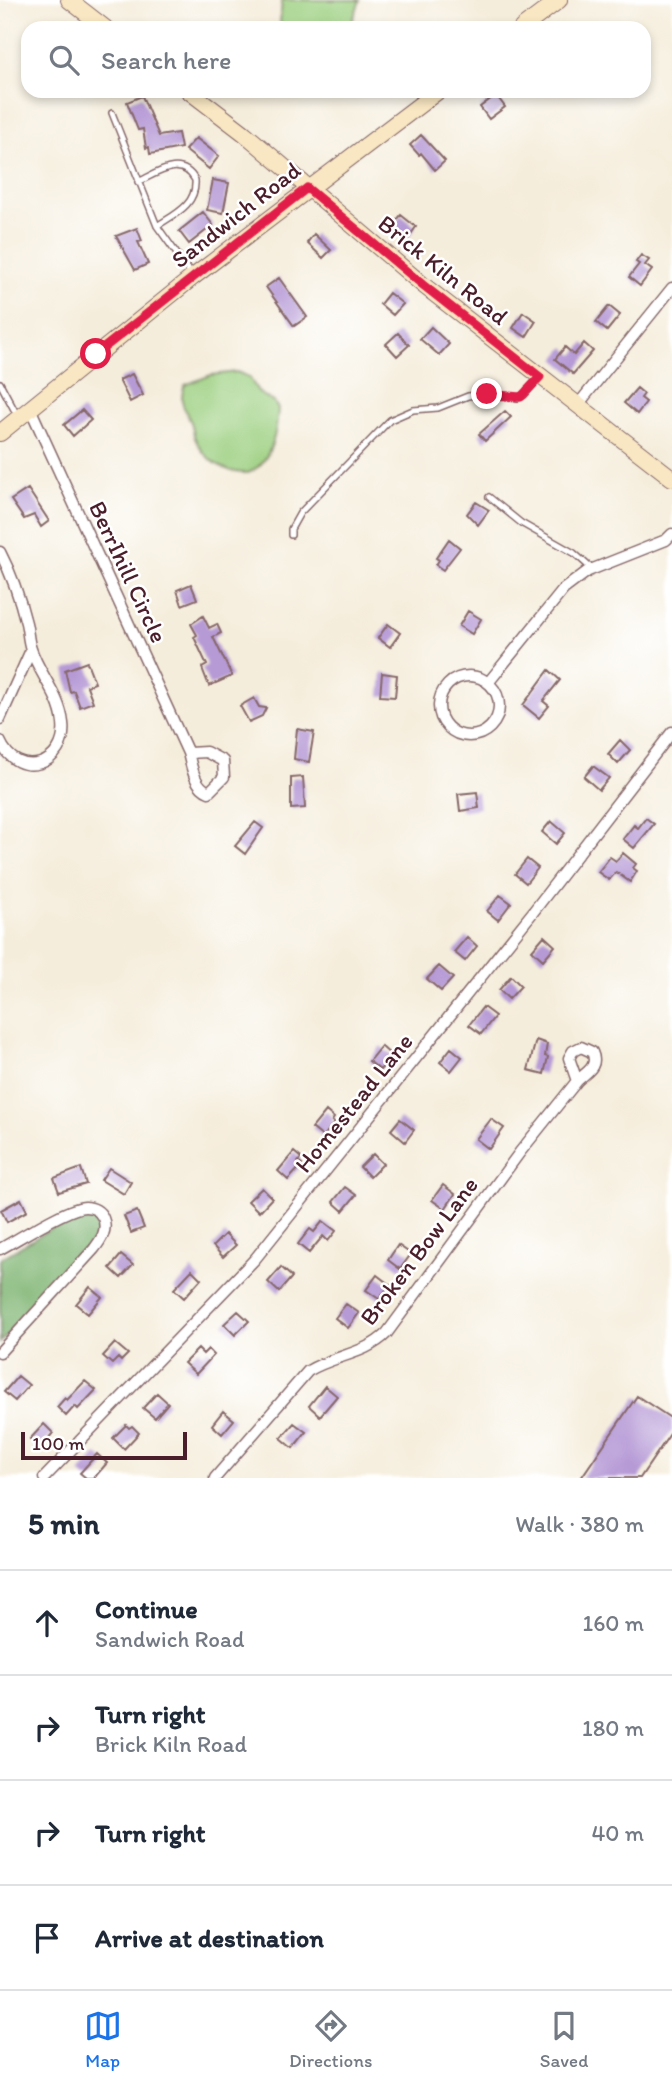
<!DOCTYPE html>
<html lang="en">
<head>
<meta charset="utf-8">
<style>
  :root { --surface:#fff; --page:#f2f2f3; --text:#1f2937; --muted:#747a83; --line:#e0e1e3; --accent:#1a73e8 }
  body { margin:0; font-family:Itim,sans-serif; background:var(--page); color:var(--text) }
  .scale { position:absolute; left:21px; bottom:18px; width:166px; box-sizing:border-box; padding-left:7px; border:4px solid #4a1f2b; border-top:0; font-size:19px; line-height:24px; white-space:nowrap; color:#4a1f2b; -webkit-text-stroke:5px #fff; paint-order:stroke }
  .stop { position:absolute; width:21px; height:21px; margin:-16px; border:5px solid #e11d48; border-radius:50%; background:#fff }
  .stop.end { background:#e11d48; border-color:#fff; box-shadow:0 2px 7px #0008 }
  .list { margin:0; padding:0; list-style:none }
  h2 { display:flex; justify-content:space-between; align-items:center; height:91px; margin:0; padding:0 28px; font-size:30px }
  h2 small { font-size:23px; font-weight:400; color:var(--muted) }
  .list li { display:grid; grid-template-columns:46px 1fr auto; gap:21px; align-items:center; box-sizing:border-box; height:105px; padding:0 28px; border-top:2px solid var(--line) }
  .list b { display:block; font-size:26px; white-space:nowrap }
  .list p { margin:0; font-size:23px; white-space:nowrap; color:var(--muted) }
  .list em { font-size:23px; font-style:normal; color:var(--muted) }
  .icon { flex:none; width:38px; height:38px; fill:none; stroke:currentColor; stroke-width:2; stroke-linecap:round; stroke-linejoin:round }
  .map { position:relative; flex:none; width:672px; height:1478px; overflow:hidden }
  .search { position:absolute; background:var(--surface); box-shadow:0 4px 10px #0003; left:21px; right:21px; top:21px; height:77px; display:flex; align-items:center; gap:18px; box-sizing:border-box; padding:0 24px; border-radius:21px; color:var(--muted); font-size:26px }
  .sheet { height:511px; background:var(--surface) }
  nav { display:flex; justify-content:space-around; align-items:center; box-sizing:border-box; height:98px; border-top:2px solid var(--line); background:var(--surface); font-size:19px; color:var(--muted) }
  nav a { display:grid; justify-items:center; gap:4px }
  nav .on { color:var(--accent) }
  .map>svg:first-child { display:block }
</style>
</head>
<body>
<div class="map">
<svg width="672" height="1478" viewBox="0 0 672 1478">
  <rect width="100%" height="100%" fill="#fff"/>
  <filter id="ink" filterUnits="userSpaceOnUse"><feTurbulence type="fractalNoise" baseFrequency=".0143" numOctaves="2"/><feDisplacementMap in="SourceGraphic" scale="14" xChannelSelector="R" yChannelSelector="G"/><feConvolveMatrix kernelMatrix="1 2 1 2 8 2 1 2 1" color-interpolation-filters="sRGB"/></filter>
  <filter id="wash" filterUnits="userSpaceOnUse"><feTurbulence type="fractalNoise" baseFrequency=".00686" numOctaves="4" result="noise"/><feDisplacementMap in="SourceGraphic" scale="28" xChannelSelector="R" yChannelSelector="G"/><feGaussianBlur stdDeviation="1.57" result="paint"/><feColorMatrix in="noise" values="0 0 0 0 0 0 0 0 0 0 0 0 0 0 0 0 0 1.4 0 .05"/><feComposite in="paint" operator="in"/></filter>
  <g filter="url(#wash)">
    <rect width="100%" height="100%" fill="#f5eddb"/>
    <!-- green -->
    <path fill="#9bcf7f" stroke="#727755" stroke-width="2" d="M282,0H360L350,28H284L280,23Z
      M237,372L249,377L259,393L274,402L278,409C277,431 271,464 248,473C226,474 203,459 195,438C193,433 193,427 191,422C184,409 178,400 185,385L211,375Z"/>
    <!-- forest -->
    <path fill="#7cb26e" stroke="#63684c" stroke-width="2" d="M87,1211C100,1218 100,1228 94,1240L0,1343V1259L67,1219Z"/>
    <g id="blocks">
      <!-- building -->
      <path fill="#b69ad6" d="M496,95L505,107L489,119L480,107Z
        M142,96L159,136L178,133L181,148L150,154L149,147L146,148L143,129L138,130L127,102Z
        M421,135L445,161L435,170L421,153L419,155L410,145Z
        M196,138L219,156L209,169L185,150Z
        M213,180L229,183L223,213L207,210Z
        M203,212L213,225L189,244L179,231Z
        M401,215L416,227L408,238L392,226Z
        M137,228L142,241L138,242L148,264L135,270L116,236Z
        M314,234L331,250L323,258L307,243Z
        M641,255L649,260L645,265L652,270L640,286L629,277L639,264L636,262Z
        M279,278L307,317L294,326L266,287Z
        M389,293L403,304L393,315L380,304Z
        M609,306L620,315L607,331L596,322Z
        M523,312L536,321L526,337L513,328Z
        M431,327L449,344L439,355L420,339Z
        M398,333L409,345L397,356L386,344Z
        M584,343L593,351L573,374L555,359L565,347L574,355Z
        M132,374L143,395L130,402L119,380Z
        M637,388L644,394L641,398L646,402L637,414L624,403Z
        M82,410L91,420L73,436L64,425Z
        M505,411L511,417L485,441L479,434Z
        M28,489L49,521L41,527L34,515L24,519L11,500Z
        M476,502L489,510L478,525L467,514Z
        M449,539L460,548L443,570L436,565L439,560L436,558Z
        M191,584L197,599L182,605L177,590Z
        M468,611L481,619L472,634L459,626Z
        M203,616L209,628L217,624L221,633L213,637L232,676L209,686L202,668L207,665L194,637L197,635L191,624Z
        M388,624L400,633L390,647L378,638Z
        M87,662L95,683L87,686L93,702L80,707L74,691L70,692L65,670Z
        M549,670L560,680L543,701L549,706L539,718L523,705Z
        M382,673L397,675L395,697L380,696Z
        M254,698L259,707L266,708L262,716L249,722L240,706Z
        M297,729L314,732L309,762L294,759Z
        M620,740L630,750L618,764L608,754Z
        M593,766L609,778L599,790L584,777Z
        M303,777L305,808L291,809V778Z
        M477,792L479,808L460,811L458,794Z
        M646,818L654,824L634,848L623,839L634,825L638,828Z
        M551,821L565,833L556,844L542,832Z
        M255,822L263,828L245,854L235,846Z
        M623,853L636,864L633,868L637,871L630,882L616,872L609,880L598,872L610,857L616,861Z
        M527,859L538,868L526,883L515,874Z
        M500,895L511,903L498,920L487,911Z
        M544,936L555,946L543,960L532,950Z
        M467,937L477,946L465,961L454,952Z
        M439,966L453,978L441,991L427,979Z
        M511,976L521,986L509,999L499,990Z
        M483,1007L495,1016L481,1034L469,1025Z
        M536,1040L547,1044L545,1056L548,1057L544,1074L528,1070Z
        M381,1046L392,1056L380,1070L369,1061Z
        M451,1048L462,1057L451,1071L440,1062Z
        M326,1111L334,1118L332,1121L334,1123L323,1137L312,1128Z
        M400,1119L414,1130L405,1142L391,1130Z
        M491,1119L504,1128L489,1149L476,1139Z
        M294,1152L301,1158L298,1162L302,1165L288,1180L278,1171Z
        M373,1154L383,1164L370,1177L360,1167Z
        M81,1168L86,1184L59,1192L54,1178Z
        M109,1168L131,1182L124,1194L101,1180Z
        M443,1185L455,1194L445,1209L432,1200Z
        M345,1187L356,1195L343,1211L333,1202Z
        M262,1188L272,1198L259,1212L248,1201Z
        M21,1199L27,1211L7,1222L1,1210Z
        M137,1211L144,1228L131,1233L124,1216Z
        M323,1221L336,1231L328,1241L323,1236L309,1253L298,1244L310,1229L314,1232Z
        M225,1234L236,1245L223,1257L213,1246Z
        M398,1245L411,1254L400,1269L388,1260Z
        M121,1255L133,1265L121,1278L110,1268Z
        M281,1267L292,1277L279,1292L268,1282Z
        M192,1270L201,1279L184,1298L174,1289Z
        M377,1275L390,1285L379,1299L366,1290Z
        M90,1287L102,1297L88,1314L76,1304Z
        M346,1304L359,1313L348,1328L335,1318Z
        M238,1311L249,1321L235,1335L224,1324Z
        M115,1343L128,1354L121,1361L118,1358L112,1364L103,1356Z
        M198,1349L203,1354L208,1349L214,1355L196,1374L184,1363Z
        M18,1376L29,1385L15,1401L4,1392Z
        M85,1381L96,1390L78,1409L75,1406L66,1416L57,1407L65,1398L67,1400Z
        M325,1386L337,1396L320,1416L309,1406Z
        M157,1393L168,1403L155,1418L143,1408Z
        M637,1396L672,1419V1431L640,1478H581Z
        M223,1411L234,1420L222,1434L212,1425Z
        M294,1423L306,1432L293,1448L281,1438Z
        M44,1424L53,1433L40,1448L30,1439Z
        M126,1425L129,1428L132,1426L139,1433L124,1449L113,1438Z
        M97,1454L107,1463L94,1478H86L80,1473Z"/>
    </g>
  </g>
  <g filter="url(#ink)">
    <use href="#blocks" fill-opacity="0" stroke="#866769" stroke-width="2"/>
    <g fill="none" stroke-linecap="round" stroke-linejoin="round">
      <defs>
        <path id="lane" d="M112,113L157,226L192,275
          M138,182C157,173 181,155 195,180C197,205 175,214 157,226
          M0,383L17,415
          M489,497L521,523L574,553L592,569
          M291,535V529L300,513L390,420L413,410L438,408L468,396L487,394L518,398L524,395L540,377"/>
        <path id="street" d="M577,406L672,288
          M30,408L188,753C192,767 194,786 209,792L224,777L223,761L206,752L188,753
          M0,552C11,573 20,599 26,623C28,631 28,641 31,649C39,674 60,695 63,723C68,765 18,782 0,741
          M439 706a30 30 0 1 1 60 0a30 30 0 1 1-60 0Z
          M488,683L564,589L588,571L666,540L672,534
          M0,719L31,650
          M581,1047L592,1052C599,1067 586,1072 577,1081L569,1058L573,1051Z
          M0,1249C17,1240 68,1207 85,1207C93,1207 100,1211 103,1218C108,1230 101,1240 94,1249L0,1352
          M44,1478L255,1259L533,912L672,732
          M215,1478L308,1371C334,1355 365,1355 387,1333L520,1152L577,1081"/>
        <path id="secondary" d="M69,0L105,28
          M522,28L559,0
          M189,91L244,133L423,285L672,478
          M0,433L193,277L438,91"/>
      </defs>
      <!-- lane casing -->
      <use href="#lane" stroke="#866769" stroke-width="8"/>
      <!-- street casing -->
      <use href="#street" stroke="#866769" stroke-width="13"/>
      <!-- secondary casing -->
      <use href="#secondary" stroke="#866769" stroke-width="18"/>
      <!-- lane -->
      <use href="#lane" stroke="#fff" stroke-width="5"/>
      <!-- street -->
      <use href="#street" stroke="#fff" stroke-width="10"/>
      <!-- secondary -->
      <use href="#secondary" stroke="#f9e7c3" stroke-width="16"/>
    </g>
  </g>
  <g fill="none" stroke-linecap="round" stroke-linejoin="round" filter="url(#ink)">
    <!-- route -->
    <path stroke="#e11d48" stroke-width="9" d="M96,354L307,188L423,285L540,377L521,397L487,394"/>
  </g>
  <g text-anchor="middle" stroke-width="5" stroke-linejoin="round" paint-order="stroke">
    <!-- street labels -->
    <g font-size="24" fill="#4a1f2b" stroke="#fff">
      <text transform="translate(236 215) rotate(-38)" y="8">Sandwich Road</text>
      <text transform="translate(443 270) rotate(39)" y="8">Brick Kiln Road</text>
      <text transform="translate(128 572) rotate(65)" y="8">BerrIhill Circle</text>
      <text transform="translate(354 1103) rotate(-51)" y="8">Homestead Lane</text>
      <text transform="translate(419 1251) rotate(-53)" y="8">Broken Bow Lane</text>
    </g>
  </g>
</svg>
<div class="scale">100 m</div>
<div class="stop" style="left:96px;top:354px"></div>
<div class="stop end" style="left:487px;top:394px"></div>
<div class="search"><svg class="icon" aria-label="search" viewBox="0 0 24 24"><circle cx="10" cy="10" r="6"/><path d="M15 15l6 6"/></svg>Search here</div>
</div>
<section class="sheet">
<h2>5 min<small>Walk · 380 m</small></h2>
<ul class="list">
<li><svg class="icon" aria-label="ahead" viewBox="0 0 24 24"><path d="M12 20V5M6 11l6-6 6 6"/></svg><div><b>Continue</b><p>Sandwich Road</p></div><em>160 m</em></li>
<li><svg class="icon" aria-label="right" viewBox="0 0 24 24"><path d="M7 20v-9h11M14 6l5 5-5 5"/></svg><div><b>Turn right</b><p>Brick Kiln Road</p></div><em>180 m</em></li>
<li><svg class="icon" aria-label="right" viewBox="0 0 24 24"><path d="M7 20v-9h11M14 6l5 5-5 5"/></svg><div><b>Turn right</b></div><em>40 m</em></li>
<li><svg class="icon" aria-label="arrive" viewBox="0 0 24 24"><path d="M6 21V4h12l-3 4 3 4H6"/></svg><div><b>Arrive at destination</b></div></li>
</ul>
</section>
<nav>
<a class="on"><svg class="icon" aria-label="map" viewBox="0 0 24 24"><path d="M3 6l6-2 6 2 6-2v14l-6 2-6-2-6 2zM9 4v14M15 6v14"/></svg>Map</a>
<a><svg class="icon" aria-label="directions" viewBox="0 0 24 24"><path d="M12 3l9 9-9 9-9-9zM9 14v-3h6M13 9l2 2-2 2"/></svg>Directions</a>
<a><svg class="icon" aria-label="saved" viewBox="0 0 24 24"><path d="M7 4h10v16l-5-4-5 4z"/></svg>Saved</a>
</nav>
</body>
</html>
